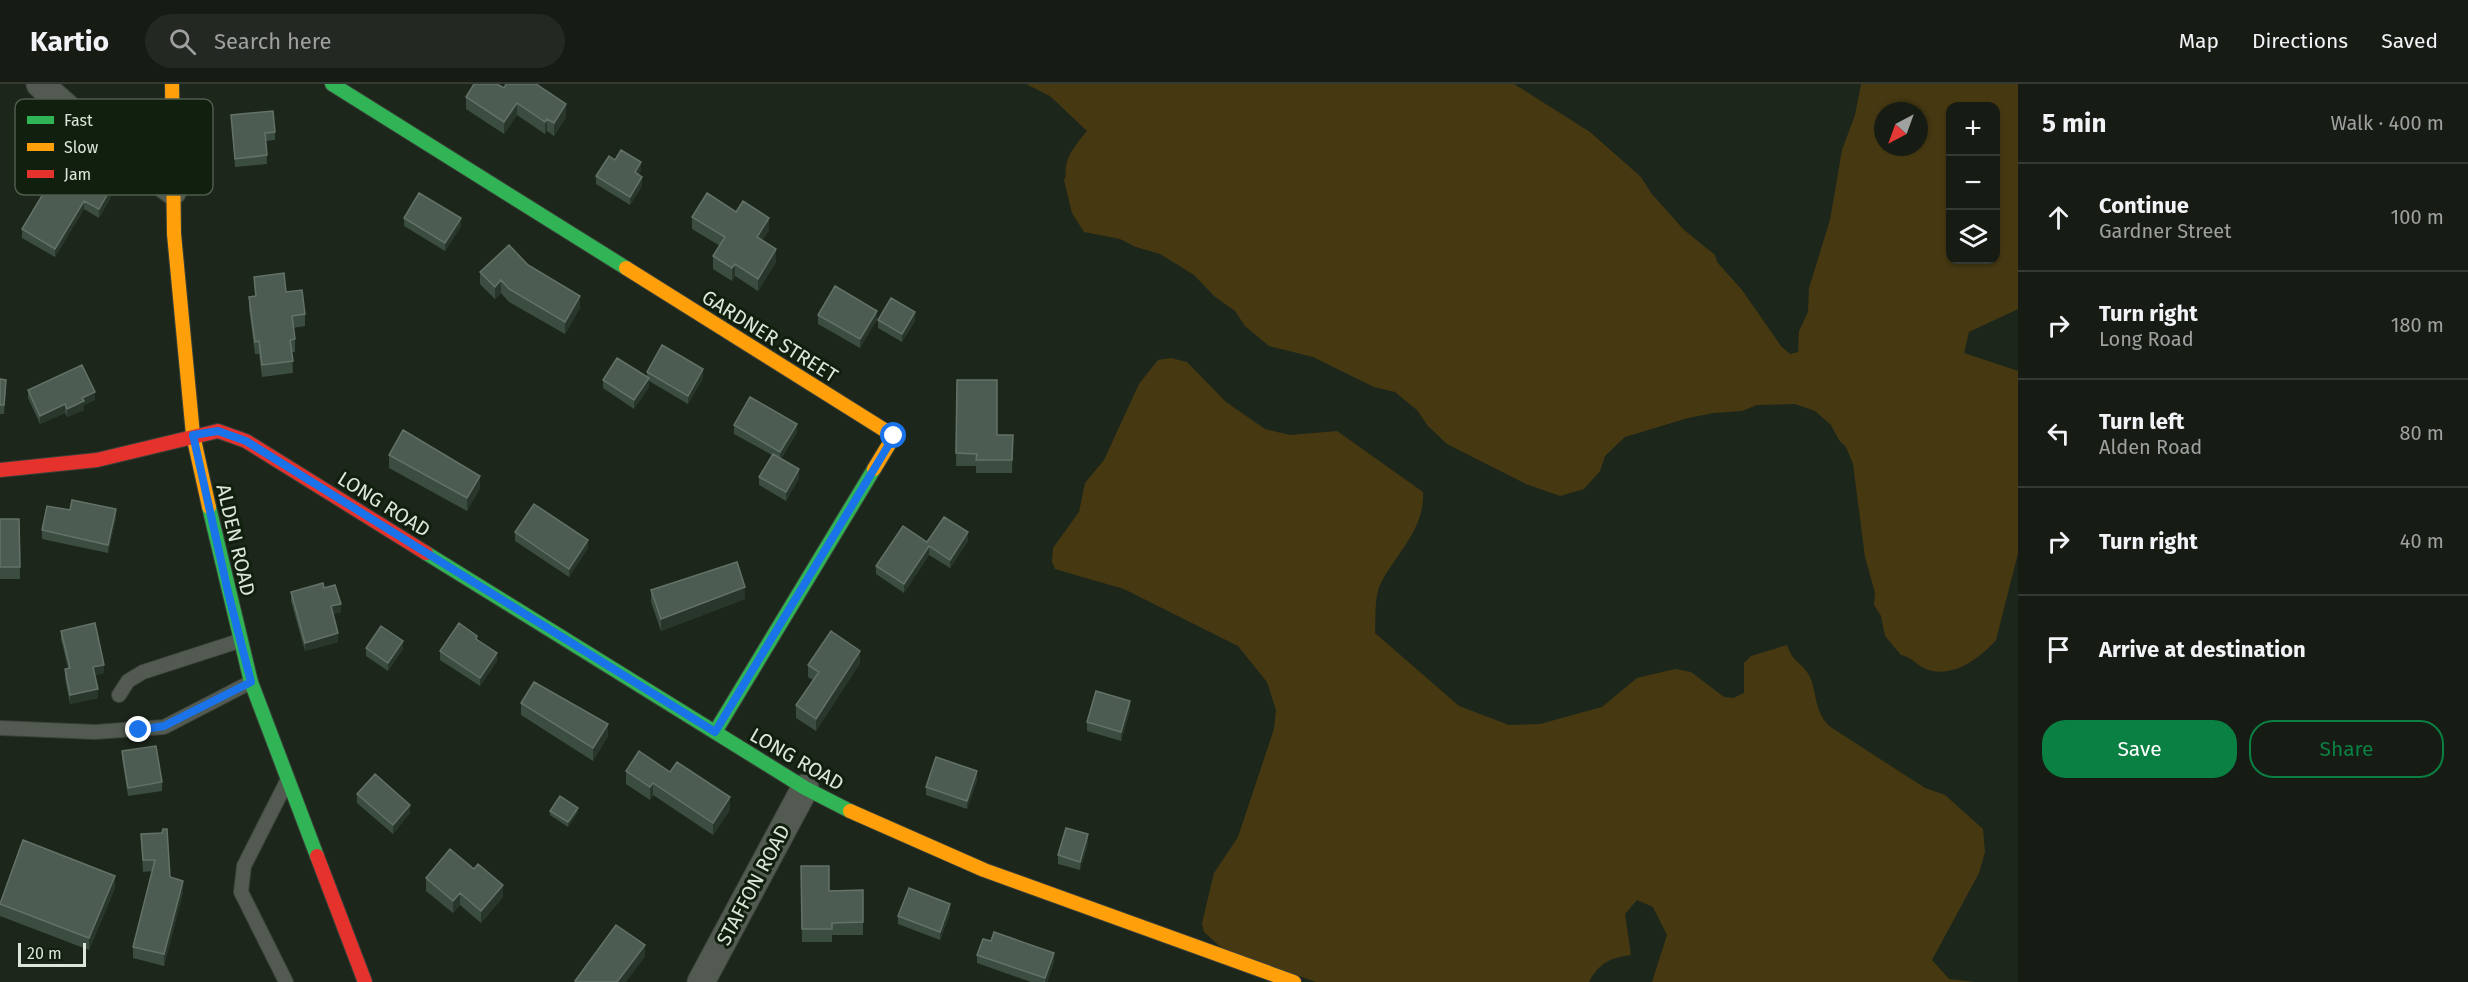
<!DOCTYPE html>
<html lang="en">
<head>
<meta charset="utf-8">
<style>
  :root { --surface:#161c14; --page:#232922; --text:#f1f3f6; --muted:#9ea1a0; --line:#353a34; --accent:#0b8043 }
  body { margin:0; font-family:"Fira Sans",sans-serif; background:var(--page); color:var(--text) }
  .controls { position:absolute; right:18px; top:18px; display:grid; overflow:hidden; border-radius:12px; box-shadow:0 2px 4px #0004 }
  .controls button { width:54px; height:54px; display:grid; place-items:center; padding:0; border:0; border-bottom:2px solid var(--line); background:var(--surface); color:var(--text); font:30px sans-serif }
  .compass { position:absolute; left:1874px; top:18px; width:54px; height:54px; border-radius:50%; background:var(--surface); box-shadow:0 2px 4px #0004; rotate:221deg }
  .scale { position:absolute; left:18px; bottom:15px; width:68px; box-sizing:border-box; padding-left:6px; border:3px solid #dce6da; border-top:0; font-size:16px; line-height:21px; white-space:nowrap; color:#dce6da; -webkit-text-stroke:4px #11200e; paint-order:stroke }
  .stop { position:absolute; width:18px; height:18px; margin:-14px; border:4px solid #1a73e8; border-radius:50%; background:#fff }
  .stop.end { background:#1a73e8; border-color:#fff; box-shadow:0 2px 6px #0008 }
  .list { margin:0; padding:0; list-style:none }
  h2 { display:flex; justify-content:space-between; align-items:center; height:78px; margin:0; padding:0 24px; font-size:26px }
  h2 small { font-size:20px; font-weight:400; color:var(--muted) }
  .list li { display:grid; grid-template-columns:39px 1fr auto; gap:18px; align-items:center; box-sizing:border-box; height:108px; padding:0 24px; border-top:2px solid var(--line) }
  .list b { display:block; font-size:22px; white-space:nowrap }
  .list p { margin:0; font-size:20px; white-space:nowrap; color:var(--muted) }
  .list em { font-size:20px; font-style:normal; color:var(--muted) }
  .actions { display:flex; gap:12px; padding:18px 24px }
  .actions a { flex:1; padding:14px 0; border:2px solid var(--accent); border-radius:24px; text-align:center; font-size:21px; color:var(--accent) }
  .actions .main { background:var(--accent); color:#fff }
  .icon { flex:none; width:33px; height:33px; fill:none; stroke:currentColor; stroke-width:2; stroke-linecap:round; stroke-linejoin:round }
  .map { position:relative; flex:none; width:2018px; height:898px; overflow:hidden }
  header { display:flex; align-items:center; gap:36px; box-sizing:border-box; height:84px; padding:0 30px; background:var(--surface); border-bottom:2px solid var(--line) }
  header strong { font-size:28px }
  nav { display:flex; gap:33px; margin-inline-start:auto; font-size:21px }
  .search { width:420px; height:54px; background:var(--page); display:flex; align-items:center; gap:15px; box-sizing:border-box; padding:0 21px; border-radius:33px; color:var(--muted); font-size:22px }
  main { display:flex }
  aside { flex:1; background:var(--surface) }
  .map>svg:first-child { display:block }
</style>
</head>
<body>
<header>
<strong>Kartio</strong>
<div class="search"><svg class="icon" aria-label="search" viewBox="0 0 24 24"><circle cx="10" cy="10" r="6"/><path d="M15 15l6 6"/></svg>Search here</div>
<nav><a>Map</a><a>Directions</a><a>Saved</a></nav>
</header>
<main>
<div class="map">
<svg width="2018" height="898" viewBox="0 0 2018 898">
  <rect width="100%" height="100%" fill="#1d261b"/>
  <!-- green -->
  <path fill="#463912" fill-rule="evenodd" d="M1026,0H1514L1590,48L1641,93L1651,109L1684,146L1715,171L1717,178L1742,206L1781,262L1790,270L1798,268L1799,247L1808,228L1809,204L1830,136L1842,66L1855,31L1861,0H2018V225L1969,248L1964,269L2018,287V469L1996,556C1979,575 1952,595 1926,585C1916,581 1912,573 1901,571L1885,552L1881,532L1874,521L1875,509L1865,473L1853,380L1846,363L1839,356L1831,341L1815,327L1795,320L1757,321L1742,327L1714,329L1688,334L1625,353L1605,372L1600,387L1584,405L1560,412L1526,400L1447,360L1428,342L1417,326L1395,308L1374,303L1313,273L1269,262L1245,242L1235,227L1214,212L1194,191L1160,170L1136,163L1120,155L1084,148L1072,129L1064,96C1067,90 1065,88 1066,82C1068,69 1079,57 1087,47L1050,12ZM1996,22V176H1950V22ZM1883,27H1919V63H1883Z
    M1171,274L1187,278L1226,318L1265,345L1290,351L1337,347L1423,408C1425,446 1395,470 1380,501C1374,514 1376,535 1375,549L1459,622L1509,641L1540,640L1602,623L1637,594L1675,585L1691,588L1724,613L1733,614L1744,609V579L1751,572L1787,561C1793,578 1798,576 1807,588C1818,604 1812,624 1829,642L1925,704L1945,711L1983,745L1985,768L1979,789L1932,876L1949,895L1975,898H1652L1667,851L1653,823L1637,816L1625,830L1631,871C1610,874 1599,879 1589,898H1316L1223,865L1204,848L1202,839L1214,789L1238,753L1274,645L1276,626L1267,598L1238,562L1124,505L1055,485L1052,478L1053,464L1079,428L1085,399L1104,376L1139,300L1158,276Z"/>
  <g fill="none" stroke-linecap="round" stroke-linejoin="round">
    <defs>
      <path id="lane" d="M119,611L128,597L143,588L239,557
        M0,644L95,648L164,643L251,598
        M286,699L244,782L241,808L286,898"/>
      <path id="street" d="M40,0L101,54L173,107
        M701,898L805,704"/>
      <path id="fast" d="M332,0L626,184
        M209,423L251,598L317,772
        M426,469L805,704L850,727
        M715,648L874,385"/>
      <path id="slow" d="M172,0L174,150L193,351L209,423
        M626,184L894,352L874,385
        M850,727L984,786L1294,898"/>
      <path id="jam" d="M0,386L97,376L218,347L246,357L426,469
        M317,772L365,898"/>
    </defs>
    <!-- lane casing -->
    <use href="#lane" stroke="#3a4139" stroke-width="16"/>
    <!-- street casing -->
    <use href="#street" stroke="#3a4139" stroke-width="29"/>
    <!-- fast casing -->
    <use href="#fast" stroke="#3a4139" stroke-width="16"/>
    <!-- slow casing -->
    <use href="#slow" stroke="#3a4139" stroke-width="16"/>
    <!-- jam casing -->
    <use href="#jam" stroke="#3a4139" stroke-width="16"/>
    <!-- lane -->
    <use href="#lane" stroke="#525a51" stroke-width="14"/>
    <!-- street -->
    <use href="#street" stroke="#525a51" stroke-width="27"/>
    <!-- fast -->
    <use href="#fast" stroke="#30b455" stroke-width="14"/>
    <!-- slow -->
    <use href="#slow" stroke="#ff9f0a" stroke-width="14"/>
    <!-- jam -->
    <use href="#jam" stroke="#e5322d" stroke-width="14"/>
  </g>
  <!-- wall -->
  <path fill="#3b4c41" d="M504,4L566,33L554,52L547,47L545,50L517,31L504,50L466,25V13Z
    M231,31L275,48V56L266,57L267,80L235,83Z
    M615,76L641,87L638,91L642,102L630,121L596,100V92Z
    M32,90L111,113L99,134L84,125L55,173L22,154V145L45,106L32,99Z
    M736,128L769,146L762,156L776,178L758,207L735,192L732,197L713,185V172L720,162L692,145V133Z
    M404,134L461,142L445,167L404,142Z
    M528,181L580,224L565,250L509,218L501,209L495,215L480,200V188Z
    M254,193L286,208L305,230V242L293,244L295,255V268H292L293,289L262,293L259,270H255L249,225V213L255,212Z
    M818,231L877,235L860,264L818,240Z
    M878,236L915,237L902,258L878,244Z
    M647,288L703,294L688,320L649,297V303L634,325L603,304V296L647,293Z
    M0,295L6,304L4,330H0Z
    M957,296L997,351H1013L1012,389H976V382H956Z
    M28,306L95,316L84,321V326L67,333L65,329L40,340L28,314Z
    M734,341L797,348L781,375L799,394L786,417L759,401V393L772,371L734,350Z
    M389,371L480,404L467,427L389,384Z
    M70,426L116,434L108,469L42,455V446Z
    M0,435H19L20,495H0Z
    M515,448L588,464L569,493L515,457Z
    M968,457L950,484L929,471L904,509L876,490V482L927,458Z
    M324,504L341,528L333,530L338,558L305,567L291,517V508Z
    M651,506L745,515L661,547L651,518Z
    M61,547L104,589L95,591L98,614L70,620L65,594V585L68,584L61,555Z
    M477,556L497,577L480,602L440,576V567Z
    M366,564L403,565L388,587L366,572Z
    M860,579L816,647L796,634V621L813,596L808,593V581Z
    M521,619L608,652L593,677L521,631Z
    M1130,626L1121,657L1087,647V638Z
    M122,667L162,698V707L128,712L122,675Z
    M626,687L670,688L730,726L713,751L653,711L650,716L626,700Z
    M977,696L967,725L926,711V703Z
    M357,710L410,729L393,750L357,719Z
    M550,727L578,728L568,743L550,731Z
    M141,750L170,793L183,808L164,882L133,874V863L152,787L143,788Z
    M1088,759L1080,786L1058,780V771Z
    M801,782L829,807L863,806V851H832V858H802Z
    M426,794L503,813L481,839L460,821L453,829L426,807Z
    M115,804L89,866L0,832V820Z
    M950,829L940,856L898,840V832Z
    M977,871L1054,878L1047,898H1031L977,879Z"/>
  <!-- shaded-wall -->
  <path fill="#28362b" d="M517,19V31L504,50V38Z
    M566,20V33L554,52V39Z
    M547,35V47L545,50V38Z
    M641,78V87L635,97V88Z
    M642,93V102L630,121V113Z
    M111,104V113L99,134V125Z
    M84,117V125L55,173V165Z
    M461,134V142L445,167V159Z
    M769,134V146L757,165V153Z
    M776,165V178L758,207V195Z
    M735,180V192L732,197V184Z
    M501,196V209L495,215V203Z
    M580,212V224L565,250V238Z
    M877,227V235L860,264V255Z
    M915,228V237L902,258V250Z
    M703,285V294L688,320V312Z
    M649,294V303L634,325V316Z
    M95,308V316L84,321V326L67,333V325L82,314Z
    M65,320V329L40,340V332Z
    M797,340V348L780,376V368Z
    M799,385V394L786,417V408Z
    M480,392V404L467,427V414Z
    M116,425V434L108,469V461Z
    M968,448V457L950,484V476Z
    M588,456V464L569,493V485Z
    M929,462V471L904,509V500Z
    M745,503V515L661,547V535Z
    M341,520V528L331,531V522Z
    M338,549V558L305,567V559Z
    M403,557V565L388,587V579Z
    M860,567V579L816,647V635Z
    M497,569V577L480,602V594Z
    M104,581V589L93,592V583Z
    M98,605V614L70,620V611Z
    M1130,617V626L1121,657V648Z
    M608,640V652L593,677V664Z
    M977,687V696L967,725V717Z
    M653,699V711L650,716V703Z
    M730,713V726L713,751V739Z
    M410,721V729L393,750V741Z
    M578,724V728L568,743V738Z
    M1088,750V759L1080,786V778Z
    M115,792V804L89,866V854Z
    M183,797V808L164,882V870Z
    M503,801V813L481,839V827Z
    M460,809V821L453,829V817Z
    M950,820V829L940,856V848Z
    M645,861V873L626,898H617Z
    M1054,869V878L1047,898H1045V894Z"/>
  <!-- building -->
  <path fill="#4c5c52" stroke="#637267" stroke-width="1.5" d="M474,0H497L504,4L506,0H536L566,20L554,39L547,35L545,38L517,19L504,38L466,13Z
    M273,27L275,48L265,49L267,71L235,75L231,31Z
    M621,66L641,78L635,88L642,93L630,113L596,92L609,72L615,76Z
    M42,73L63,86L67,79L111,104L99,125L84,117L55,165L22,145L49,100L32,90Z
    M419,109L461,134L445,159L404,134Z
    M707,109L736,128L743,117L769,134L757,153L776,165L758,195L735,180L732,184L713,172L725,153L692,133Z
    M509,161L528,181L580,212L565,238L509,205L501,196L495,203L480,188Z
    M284,189L286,208L302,206L305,230L292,232L295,255L290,256L293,277L262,281L259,257L255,258L249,213L256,212L254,193Z
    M835,202L877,227L860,255L818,231Z
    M891,214L915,228L902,250L878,236Z
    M662,261L703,285L688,312L647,288Z
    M617,274L649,294L634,316L603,296Z
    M82,281L95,308L82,314L84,317L67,325L65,320L40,332L28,306Z
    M0,295L6,296L4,321H0Z
    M957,296H997V351H1013L1012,376H976L977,370L956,369Z
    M750,313L797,340L780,368L734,341Z
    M403,346L480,392L467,414L389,371Z
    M773,370L799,385L786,408L759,393Z
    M72,416L116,425L108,461L42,446L47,422L70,426Z
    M534,420L588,456L569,485L515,448Z
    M944,433L968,448L950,476L929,462L904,500L876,482L903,442L927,458Z
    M0,435H19L20,483H0Z
    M737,478L745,503L661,535L651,506Z
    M323,499L324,504L335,501L341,520L331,522L338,549L305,559L291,508Z
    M95,539L104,581L93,583L98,605L70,611L65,585L70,584L61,547Z
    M459,539L477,552L476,555L497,569L480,594L440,567Z
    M381,542L403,557L388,579L366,564Z
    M831,547L860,567L816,635L796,621L819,588L808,581Z
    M534,598L608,640L593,664L521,619Z
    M1096,607L1130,617L1121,648L1087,638Z
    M156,662L162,698L128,704L122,667Z
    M639,667L670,688L677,678L730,713L713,739L653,699L650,703L626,687Z
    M936,673L977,687L967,717L926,703Z
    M375,690L410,721L393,741L357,710Z
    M560,712L578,724L568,738L550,727Z
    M1066,744L1088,750L1080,778L1058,771Z
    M163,745H167L170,793L183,797L164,870L133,863L155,776H143L141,750L162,749Z
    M23,756L115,792L89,854L0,820Z
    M450,765L474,785L478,780L503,801L481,827L460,809L453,817L426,794Z
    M801,782H829V807L863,806V838L832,839V845H802Z
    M909,804L950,820L940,848L898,832Z
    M616,841L645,861L617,898H576L575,897Z
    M994,848L1054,869L1045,894L977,871L983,855L991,857Z"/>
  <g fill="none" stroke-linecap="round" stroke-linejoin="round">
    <!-- route -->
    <path stroke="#1a73e8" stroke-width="8" d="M139,646L164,642L251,598L228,508L193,351L218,347L246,357L715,648L894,352"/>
  </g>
  <g text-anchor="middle" stroke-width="6" stroke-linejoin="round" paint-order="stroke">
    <!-- street labels -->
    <g font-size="20" fill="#dce6da" stroke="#11200e">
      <text transform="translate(770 252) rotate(32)" y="7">GARDNER STREET</text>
      <text transform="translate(384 420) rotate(32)" y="7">LONG ROAD</text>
      <text transform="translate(236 456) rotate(77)" y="7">ALDEN ROAD</text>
      <text transform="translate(797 675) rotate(30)" y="7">LONG ROAD</text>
      <text transform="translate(753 801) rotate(-62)" y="7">STAFFON ROAD</text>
    </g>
  </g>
  <!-- legend -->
  <rect x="15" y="15" width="198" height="96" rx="9" fill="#11200e" stroke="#4e5b4b" stroke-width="1.5"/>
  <rect x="27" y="32" width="27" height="8" fill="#30b455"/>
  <rect x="27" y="59" width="27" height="8" fill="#ff9f0a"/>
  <rect x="27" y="86" width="27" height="8" fill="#e5322d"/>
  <g font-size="16" fill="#dce6da">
    <text x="64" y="42">Fast</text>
    <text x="64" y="69">Slow</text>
    <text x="64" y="96">Jam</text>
  </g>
</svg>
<div class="controls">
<button>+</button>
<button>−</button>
<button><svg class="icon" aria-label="layers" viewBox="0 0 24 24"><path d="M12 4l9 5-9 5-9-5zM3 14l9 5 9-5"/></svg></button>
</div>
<svg class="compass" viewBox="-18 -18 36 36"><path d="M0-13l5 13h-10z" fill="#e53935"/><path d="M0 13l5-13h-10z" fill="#9ea1a0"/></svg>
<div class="scale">20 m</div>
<div class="stop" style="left:894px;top:352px"></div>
<div class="stop end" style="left:139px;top:646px"></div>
</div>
<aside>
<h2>5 min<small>Walk · 400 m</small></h2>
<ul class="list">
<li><svg class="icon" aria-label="ahead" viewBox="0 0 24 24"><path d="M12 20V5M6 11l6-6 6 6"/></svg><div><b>Continue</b><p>Gardner Street</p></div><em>100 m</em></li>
<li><svg class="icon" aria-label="right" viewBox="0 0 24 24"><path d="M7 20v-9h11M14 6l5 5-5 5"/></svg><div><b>Turn right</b><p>Long Road</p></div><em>180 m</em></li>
<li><svg class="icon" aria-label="left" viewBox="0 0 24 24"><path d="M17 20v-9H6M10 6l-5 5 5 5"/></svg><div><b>Turn left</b><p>Alden Road</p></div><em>80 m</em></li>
<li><svg class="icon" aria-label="right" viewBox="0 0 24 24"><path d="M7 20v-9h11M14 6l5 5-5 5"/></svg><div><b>Turn right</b></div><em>40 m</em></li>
<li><svg class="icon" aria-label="arrive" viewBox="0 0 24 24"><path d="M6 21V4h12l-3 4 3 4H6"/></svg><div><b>Arrive at destination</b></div></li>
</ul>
<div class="actions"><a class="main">Save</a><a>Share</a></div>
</aside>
</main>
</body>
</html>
